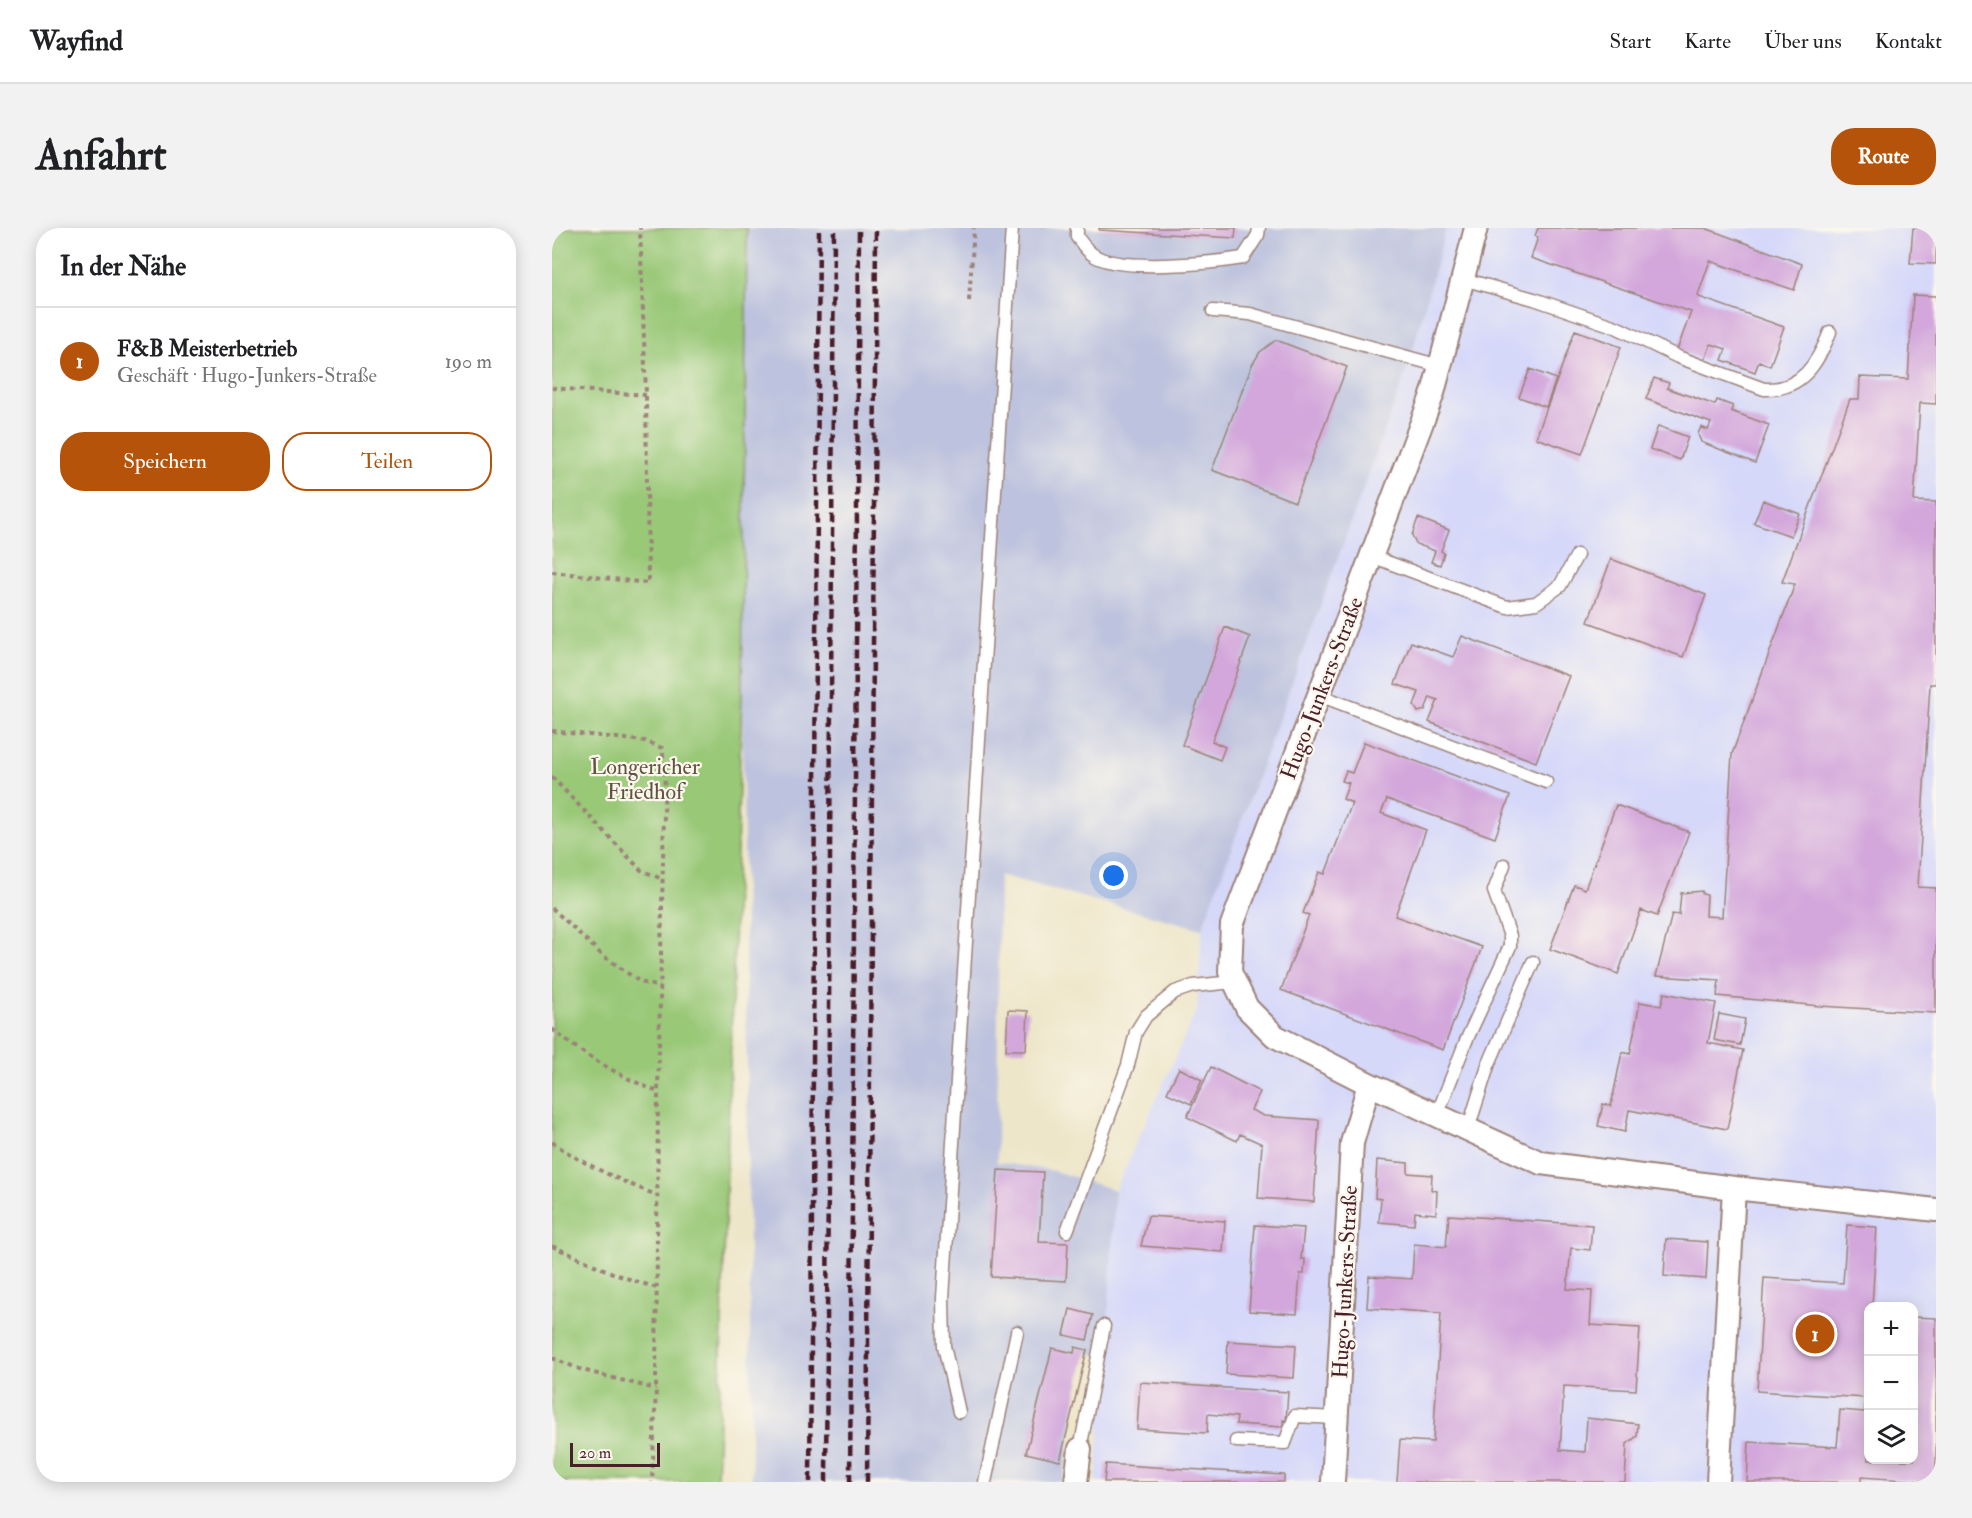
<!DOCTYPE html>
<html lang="de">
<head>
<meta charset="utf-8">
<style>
  :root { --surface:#fff; --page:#f2f2f2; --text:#202124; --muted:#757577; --line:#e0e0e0; --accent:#b45309 }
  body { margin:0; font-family:"IM FELL Double Pica",serif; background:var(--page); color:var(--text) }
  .controls { position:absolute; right:18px; bottom:18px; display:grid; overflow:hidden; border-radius:12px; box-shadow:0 3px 15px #0003 }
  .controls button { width:54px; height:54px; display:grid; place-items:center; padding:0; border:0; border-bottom:2px solid var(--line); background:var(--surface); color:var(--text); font:30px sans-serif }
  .scale { position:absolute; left:18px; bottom:15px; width:90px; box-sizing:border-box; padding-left:6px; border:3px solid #4a1f2b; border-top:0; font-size:16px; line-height:21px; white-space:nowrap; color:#4a1f2b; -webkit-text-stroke:4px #fbf7ec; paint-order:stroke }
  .you { position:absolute; left:562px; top:648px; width:21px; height:21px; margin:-15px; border:4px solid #fff; border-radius:50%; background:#1a73e8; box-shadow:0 0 0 9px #1a73e833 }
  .badge { display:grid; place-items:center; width:39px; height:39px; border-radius:50%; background:var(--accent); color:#fff; font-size:20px; font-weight:700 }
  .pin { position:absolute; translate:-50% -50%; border:3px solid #fff; box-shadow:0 2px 6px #0006 }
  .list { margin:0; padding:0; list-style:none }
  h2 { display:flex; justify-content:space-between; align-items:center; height:78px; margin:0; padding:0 24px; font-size:26px }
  h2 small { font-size:20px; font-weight:400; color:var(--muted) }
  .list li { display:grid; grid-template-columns:39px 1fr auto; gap:18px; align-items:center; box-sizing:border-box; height:108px; padding:0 24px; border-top:2px solid var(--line) }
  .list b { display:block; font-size:22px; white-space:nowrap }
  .list p { margin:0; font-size:20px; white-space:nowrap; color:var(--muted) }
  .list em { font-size:20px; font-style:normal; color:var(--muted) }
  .actions { display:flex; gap:12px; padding:18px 24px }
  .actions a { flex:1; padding:14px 0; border:2px solid var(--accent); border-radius:24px; text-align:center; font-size:21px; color:var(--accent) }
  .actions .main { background:var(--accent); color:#fff }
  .icon { flex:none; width:33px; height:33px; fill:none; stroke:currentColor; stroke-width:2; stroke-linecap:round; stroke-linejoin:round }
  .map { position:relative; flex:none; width:1384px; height:1254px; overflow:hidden; border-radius:24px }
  header { display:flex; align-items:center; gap:36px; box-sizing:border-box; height:84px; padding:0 30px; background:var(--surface); border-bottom:2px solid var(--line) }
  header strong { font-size:28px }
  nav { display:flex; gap:33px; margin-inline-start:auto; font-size:21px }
  .intro { display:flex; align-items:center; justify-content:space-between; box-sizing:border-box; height:144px; padding:0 36px }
  h1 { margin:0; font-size:42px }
  .button { padding:15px 27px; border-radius:24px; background:var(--accent); color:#fff; font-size:21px; font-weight:700 }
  main { display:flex; gap:36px; padding:0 36px }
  aside { flex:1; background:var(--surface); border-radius:24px; box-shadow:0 3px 15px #0003 }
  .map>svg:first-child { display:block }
</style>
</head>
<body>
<header>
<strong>Wayfind</strong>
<nav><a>Start</a><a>Karte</a><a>Über uns</a><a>Kontakt</a></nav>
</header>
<div class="intro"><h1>Anfahrt</h1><a class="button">Route</a></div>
<main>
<aside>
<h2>In der Nähe<small></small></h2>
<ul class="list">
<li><span class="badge">1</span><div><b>F&amp;B Meisterbetrieb</b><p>Geschäft · Hugo-Junkers-Straße</p></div><em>190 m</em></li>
</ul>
<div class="actions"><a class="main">Speichern</a><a>Teilen</a></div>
</aside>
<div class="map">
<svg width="1384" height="1254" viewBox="0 0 1384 1254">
  <rect width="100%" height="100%" fill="#fbf7ec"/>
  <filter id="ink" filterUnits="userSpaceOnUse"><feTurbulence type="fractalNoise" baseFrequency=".0167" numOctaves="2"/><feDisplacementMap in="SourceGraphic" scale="12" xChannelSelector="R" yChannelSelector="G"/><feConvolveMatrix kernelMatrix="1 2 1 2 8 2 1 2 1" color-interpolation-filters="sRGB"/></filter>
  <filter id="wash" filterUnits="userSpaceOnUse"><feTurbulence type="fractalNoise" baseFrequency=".008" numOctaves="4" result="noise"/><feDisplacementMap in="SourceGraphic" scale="24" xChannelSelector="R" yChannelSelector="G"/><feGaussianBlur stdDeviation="1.35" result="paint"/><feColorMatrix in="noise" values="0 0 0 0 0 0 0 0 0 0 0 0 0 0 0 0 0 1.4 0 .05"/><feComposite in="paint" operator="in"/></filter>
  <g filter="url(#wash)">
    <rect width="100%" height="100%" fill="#eee6c9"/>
    <!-- built -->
    <path fill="#d5d8f9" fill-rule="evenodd" d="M894,0H1384V1254H544L563,962L645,781L650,701L857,136ZM1316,1078H1362V1232H1316Z"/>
    <!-- industrial -->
    <path fill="#bdc3de" d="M195,0H894L857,136L650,701L447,647L445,934L502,943L563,962L554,1130L531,1123L511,1254H200L190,464Z"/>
    <!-- green -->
    <path fill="#99c877" stroke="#727451" stroke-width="1.5" d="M0,0H195L190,464L165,1254H0Z"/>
    <g id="blocks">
      <!-- building -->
      <path fill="#d3a7db" d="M547,0H684L683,10L547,2Z
        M986,0H1153L1250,36L1242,62L1158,33L1146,67L1147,69L1232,99L1218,138L1207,133L1203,144L1170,132L1174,121L1159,116L1153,132L1125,122L1139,84L979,30L986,9L983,8Z
        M1361,0H1384V36L1358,35Z
        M1361,67L1384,68V176L1368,175L1362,273L1384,274V456H1378L1366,659L1384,660V785L1268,778L1165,768L1167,752L1104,748L1120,686L1127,687L1129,665L1150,663V666L1155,667L1154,688L1170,689L1180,526L1243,356L1230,354L1298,171H1307L1308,149L1356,151Z
        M1023,102L1069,119L1030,226L984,210Z
        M724,112L795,139L743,274L660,242L700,137L708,124Z
        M978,141L1004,151L994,179L967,169Z
        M1102,150L1117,155L1115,160L1163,177L1165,172L1181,178L1179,183L1217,197L1203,235L1149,214L1146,206L1149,199L1156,202L1159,195L1094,171Z
        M1106,198L1136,209L1128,232L1098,221Z
        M1211,272L1248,286L1239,308L1202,295Z
        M866,290L897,302L889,323L892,325L888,337L879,334L883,323L864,316L860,307Z
        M1059,331L1154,367L1131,429L1036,394Z
        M673,399L698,409L660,513L673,519L668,532L630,517Z
        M910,408L1017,448L984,534L877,494L886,472L878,469L873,482L866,484L862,477L867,464L843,456L859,414L901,429Z
        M812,514L958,568L943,610L835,571L829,585L874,602L843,688L930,719L891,822L729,762L757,687L751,685L767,644L773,646L800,575L791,571L797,555L790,553L794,543L800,545Z
        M1064,577L1137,604L1105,688L1089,682L1066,746L998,721L1022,657L1033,661Z
        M1112,765L1164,775L1156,815L1191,822L1175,901L1077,882L1073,904L1046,898L1051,876L1059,878L1070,824L1078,826L1088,774L1109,778Z
        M456,782L476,783L474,822H454Z
        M1167,786L1193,791L1188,817L1162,812Z
        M659,839L708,864L699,882L712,888L767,892L762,974L706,970L710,916L688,906L685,913L635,889Z
        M627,840L650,852L639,876L615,865Z
        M825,932L856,935V945L880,947L879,962L885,963L884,986L863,984L862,997L827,994L829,971L823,970Z
        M446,942L491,944L487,1014L516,1015L514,1053L439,1049Z
        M897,987L1040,997L1038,1022L1019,1020L1015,1061L1040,1063L1038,1097L1088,1100L1084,1162L1012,1158L1008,1222L1033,1224L1035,1190L1086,1196L1085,1208L1075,1216L1073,1254H845L848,1212L881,1214L889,1085L815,1080L817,1048L860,1051L862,1016L894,1019Z
        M596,988L673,993L671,1024L589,1018Z
        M703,997L752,1000L749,1031H753L752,1046H748L745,1086L697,1083Z
        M1295,997L1325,999L1320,1078H1316V1232H1362V1089L1384,1090V1254L1309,1249V1254H1195L1197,1214L1285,1219L1288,1182L1313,1184L1314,1170L1205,1163L1212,1050L1291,1055Z
        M1114,1011L1156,1014L1154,1051L1112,1048Z
        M518,1081L541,1087L535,1112L512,1107Z
        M676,1113L744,1117L742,1150L674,1146Z
        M523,1119L535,1122L508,1233L474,1225L500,1120L522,1125Z
        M588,1154L736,1164L734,1193L731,1192V1199L684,1196L685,1189L656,1186L655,1205L585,1201Z
        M554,1236L732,1247V1254H552Z"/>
    </g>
  </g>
  <g filter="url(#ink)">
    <use href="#blocks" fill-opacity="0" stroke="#9c827a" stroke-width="1.5"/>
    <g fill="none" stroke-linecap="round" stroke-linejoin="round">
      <defs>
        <path id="service" d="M525,0V9C529,14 534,22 540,26C563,45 661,35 691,30L706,7L707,0
          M911,51L982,71L1064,99L1126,129L1212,161C1249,163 1266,135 1278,104
          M661,83L698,86L888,138
          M819,328L955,379L984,375L1008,358L1025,327
          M767,467L994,554
          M885,887L914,813L958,718V708L942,663L952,637
          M916,901L936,838L981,734
          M515,1003L576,837L584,804L594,788L623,764L641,758L682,754
          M407,1184L392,1118L391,1070L460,0
          M684,1213L733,1215L743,1188L785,1190
          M528,1221L552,1098
          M433,1254L465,1104"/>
        <path id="minor" d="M924,0L881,165L680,697L678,744L695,780L723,808L817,856L989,935L1182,960L1384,982
          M524,1254L528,1221
          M781,1254L800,915L817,856
          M1166,1254L1182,960"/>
      </defs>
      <!-- service casing -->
      <use href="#service" stroke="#9c827a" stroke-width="15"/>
      <!-- minor casing -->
      <use href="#minor" stroke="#9c827a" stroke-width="26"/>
      <!-- path -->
      <path stroke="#9c827a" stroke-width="4" stroke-dasharray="4.5 4.5" stroke-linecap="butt" d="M417,73L422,0
        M0,160L94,167
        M0,344L96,355L94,167L88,0
        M0,503L93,513L110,520L113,540L106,864L104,1161L100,1254
        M0,549L89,642L110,651
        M0,680L49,726L88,754L108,759
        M0,801C32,828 68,848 106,864
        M0,914C32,937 70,953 106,968
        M0,1018L65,1047L105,1060
        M0,1130L30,1142L104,1161
        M0,1251L14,1254"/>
      <!-- service -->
      <use href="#service" stroke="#fff" stroke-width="12"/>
      <!-- minor -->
      <use href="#minor" stroke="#fff" stroke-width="22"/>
      <!-- rail -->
      <path stroke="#4a1f2b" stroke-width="4.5" stroke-dasharray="9 4.5" stroke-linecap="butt" d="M258,1254L267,0
        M274,1254L282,0
        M298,1254L307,0
        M315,1254L324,0"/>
    </g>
  </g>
  <g text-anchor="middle" stroke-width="4.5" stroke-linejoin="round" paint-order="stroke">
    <!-- street labels -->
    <g font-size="22" fill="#4a1f2b" stroke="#fbf7ec">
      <text transform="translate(769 460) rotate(-69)" y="8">Hugo-Junkers-Straße</text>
      <text transform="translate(792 1054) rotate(-87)" y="8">Hugo-Junkers-Straße</text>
    </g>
    <!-- park labels -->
    <g font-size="22" fill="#625242" stroke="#fbf7ec">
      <text x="93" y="546">Longericher<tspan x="93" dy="25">Friedhof</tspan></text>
    </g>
  </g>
</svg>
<div class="controls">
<button>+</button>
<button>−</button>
<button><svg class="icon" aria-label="layers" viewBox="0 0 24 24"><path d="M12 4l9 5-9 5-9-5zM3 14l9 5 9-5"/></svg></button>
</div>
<div class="scale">20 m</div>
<div class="you"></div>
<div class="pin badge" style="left:1263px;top:1106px">1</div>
</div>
</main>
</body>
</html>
